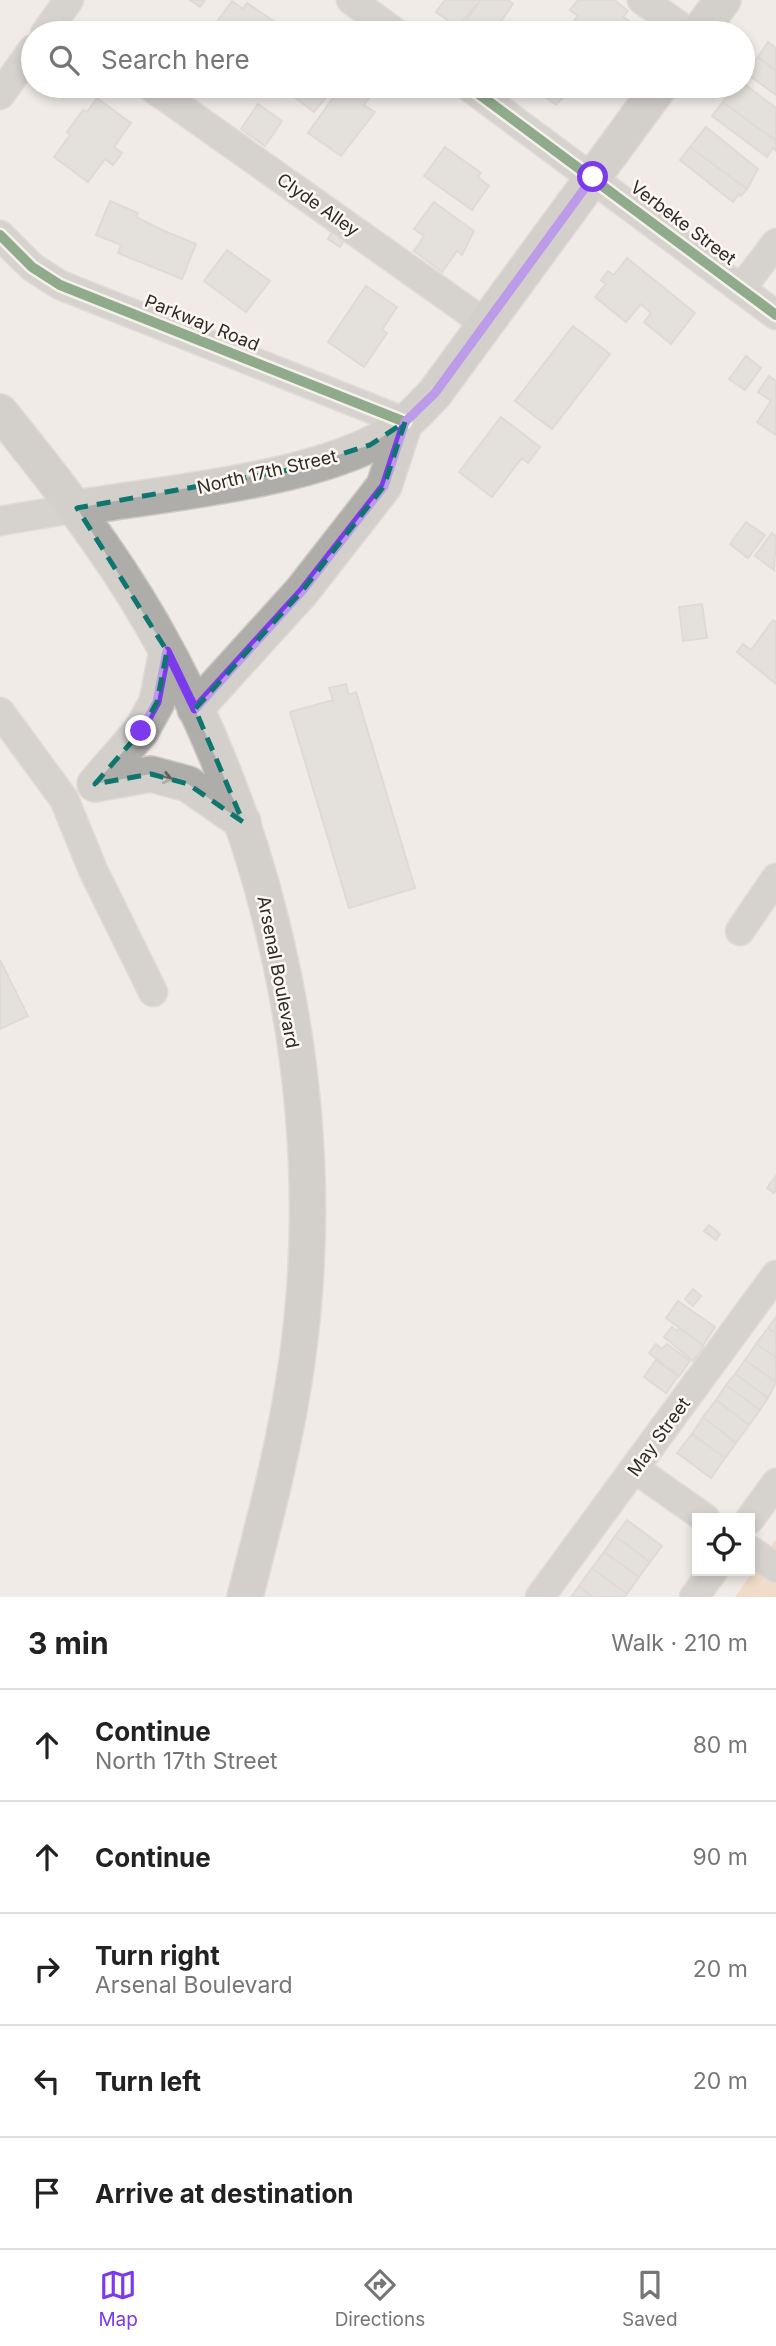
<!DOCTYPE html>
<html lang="en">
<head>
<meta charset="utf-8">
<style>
  :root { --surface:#fff; --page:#f2f2f2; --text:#222; --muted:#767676; --line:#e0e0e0; --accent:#7c3aed }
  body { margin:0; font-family:Inter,sans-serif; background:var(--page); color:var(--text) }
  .controls { position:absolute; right:21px; bottom:21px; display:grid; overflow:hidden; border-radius:0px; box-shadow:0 4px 10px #0003 }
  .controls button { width:63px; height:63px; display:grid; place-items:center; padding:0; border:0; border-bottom:2px solid var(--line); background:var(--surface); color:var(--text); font:35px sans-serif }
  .stop { position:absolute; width:21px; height:21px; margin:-16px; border:5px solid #7c3aed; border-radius:50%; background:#fff }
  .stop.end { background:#7c3aed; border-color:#fff; box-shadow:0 2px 7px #0008 }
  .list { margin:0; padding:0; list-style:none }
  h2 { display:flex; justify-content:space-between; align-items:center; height:91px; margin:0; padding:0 28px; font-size:30px }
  h2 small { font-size:23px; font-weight:400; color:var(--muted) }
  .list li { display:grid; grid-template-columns:46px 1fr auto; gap:21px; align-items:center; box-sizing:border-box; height:112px; padding:0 28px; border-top:2px solid var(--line) }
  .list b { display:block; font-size:26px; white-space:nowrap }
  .list p { margin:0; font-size:23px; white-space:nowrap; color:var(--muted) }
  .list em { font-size:23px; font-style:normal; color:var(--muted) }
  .icon { flex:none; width:38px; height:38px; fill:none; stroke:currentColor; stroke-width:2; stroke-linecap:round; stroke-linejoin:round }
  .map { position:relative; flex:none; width:776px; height:1597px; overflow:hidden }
  .search { position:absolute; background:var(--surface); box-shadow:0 4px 10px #0003; left:21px; right:21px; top:21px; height:77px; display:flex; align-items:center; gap:18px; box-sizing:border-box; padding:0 24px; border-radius:38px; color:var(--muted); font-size:26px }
  .sheet { height:651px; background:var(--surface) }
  nav { display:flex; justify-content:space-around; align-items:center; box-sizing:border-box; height:98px; border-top:2px solid var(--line); background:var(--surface); font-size:19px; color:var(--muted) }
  nav a { display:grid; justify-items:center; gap:4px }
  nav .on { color:var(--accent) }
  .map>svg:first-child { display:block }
</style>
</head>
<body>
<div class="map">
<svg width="776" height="1597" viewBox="0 0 776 1597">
  <rect width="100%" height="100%" fill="#f0ebe6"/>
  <!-- green -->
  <path fill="#f0c9a5" d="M776,1539V1597H735Z"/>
  <!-- building -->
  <path fill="#d6d2ce" stroke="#c9c6c2" stroke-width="2" d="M190,0H205L200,7Z
    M445,0H481L457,27L436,12Z
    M481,0H508L513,4L493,33H462L467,23L465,22Z
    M578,0H614L628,11L623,17L629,21L619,33H575L568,28L578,16L570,10Z
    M232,1L243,9L247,3L282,27L277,33H231L216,23Z
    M768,42L776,48V71L758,57Z
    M758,57L776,71V95L746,73Z
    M743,83L776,108V141L723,102L735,86Z
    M280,86H335L314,112Z
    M544,86H574L556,105L539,92Z
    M340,88L350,95L354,88L369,98L364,105L375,112L341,156L308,133Z
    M97,98L131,123L114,147L122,153L113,165L105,159L88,182L54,157L70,135L67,132L83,110L87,112Z
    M723,102L776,141V151L773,148L767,157L712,116Z
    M258,104L282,121L265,146L241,129Z
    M706,127L758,169L747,189L690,147Z
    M445,147L481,173L478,177L489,186L472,210L424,176Z
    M690,147L747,189L741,196L739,194L733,202L680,160Z
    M110,201L138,213L136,217L162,230L196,244L182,279L118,253L121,245L96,235Z
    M434,202L474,231L462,255L457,251L442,272L414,251L424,236L414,229Z
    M334,229L346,237L340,247L328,239Z
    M227,250L270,281L246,312L204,281Z
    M627,258L695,313L671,344L644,322L651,313L641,304L626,322L595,297L606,284L601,280L608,271L614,275Z
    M366,286L397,307L382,330L387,333L364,367L328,342Z
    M573,326L610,354L552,429L515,401Z
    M746,356L761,368L745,390L729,379Z
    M769,376L776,381V435L757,422L771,401L758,392Z
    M501,417L540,447L528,463L522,458L492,497L459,472Z
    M746,522L765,535L748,558L730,544Z
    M772,533L776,536L774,570L755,556Z
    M702,604L707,638L683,641L679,607Z
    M773,620L776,622V684L737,652L743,644L751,650Z
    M346,684L349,695L356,692L415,888L349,908L290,712L333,700L329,688Z
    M0,960L28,1016L0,1029Z
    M775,1177L776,1190L774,1193L767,1188Z
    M709,1225L720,1234L716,1240L704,1231Z
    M693,1289L701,1296L693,1306L685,1299Z
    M678,1301L715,1327L703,1345L666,1318Z
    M776,1317V1333L768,1328Z
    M672,1327L677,1331L679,1328L704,1346L693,1361L664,1337Z
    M768,1328L776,1333V1357L756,1344Z
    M656,1344L662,1349L667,1344L690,1361L679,1376L649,1353Z
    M756,1344L776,1357V1382L745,1360Z
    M656,1360L678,1376L666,1393L644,1377Z
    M745,1360L776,1382L768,1398L735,1374Z
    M735,1374L768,1398L760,1410L726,1385Z
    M726,1385L760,1410L749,1425L716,1400Z
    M716,1400L749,1425L736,1443L703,1417Z
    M703,1417L736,1443L725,1458L692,1434Z
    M692,1434L725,1458L711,1478L677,1453Z
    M627,1520L662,1546L650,1562L615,1536Z
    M615,1536L650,1562L639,1577L604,1552Z
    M604,1552L639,1577L627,1594L592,1568Z
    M592,1568L627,1594L624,1597H593L579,1586Z
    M579,1586L593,1597H571Z"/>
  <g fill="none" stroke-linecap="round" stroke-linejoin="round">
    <defs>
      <path id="minor" d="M351,0L396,33
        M642,0L690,33
        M45,33L69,0
        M150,86L486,324
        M468,86L776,315
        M0,95L33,49
        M0,235L32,267L60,285L405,422
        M741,289L776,243
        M0,521L77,508
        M0,712L64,799L93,870L153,992
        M740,931L776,878
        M635,1469L705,1518
        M750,1519L776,1483
        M750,1550L776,1568
        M540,1597L776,1275
        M694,1597L713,1571"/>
      <path id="major" d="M698,33L723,0
        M0,412C55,480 108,548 152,624C277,842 332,1112 297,1361C286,1441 265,1519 245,1597
        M77,508C165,493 312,481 388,435C406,424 421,408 435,393L660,86
        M195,709L302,591L384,486L405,422
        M95,784L151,774L188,784L243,822
        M95,784L141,731L157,702L167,651"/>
    </defs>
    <!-- minor casing -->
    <use href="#minor" stroke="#ccc8c5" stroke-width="31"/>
    <!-- major casing -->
    <use href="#major" stroke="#ccc8c5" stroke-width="38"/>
    <!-- minor -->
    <use href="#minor" stroke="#b6b5b3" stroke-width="28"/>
    <!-- major -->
    <use href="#major" stroke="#afadaa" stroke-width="35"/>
    <defs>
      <path id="cycleway" d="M468,86L776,315
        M0,235L32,267L60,285L405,422"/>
    </defs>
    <!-- cycleway casing -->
    <use href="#cycleway" stroke="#fff8f2" stroke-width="15"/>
    <!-- cycleway -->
    <use href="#cycleway" stroke="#1b5e20" stroke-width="10"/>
  </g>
  <!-- one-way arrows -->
  <defs><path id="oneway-shaft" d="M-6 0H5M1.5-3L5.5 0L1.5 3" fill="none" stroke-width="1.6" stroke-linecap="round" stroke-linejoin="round" transform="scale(1.75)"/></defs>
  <use stroke="#615e5c" href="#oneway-shaft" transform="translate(162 777) rotate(13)"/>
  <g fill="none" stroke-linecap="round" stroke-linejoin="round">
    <!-- route -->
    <path stroke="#7c3aed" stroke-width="9" d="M141,731L157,702L167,651L195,709L302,591L384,486L405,422L435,393L593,177"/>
  </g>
  <!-- marked area -->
  <path d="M0 0H776V1597H0ZM405,422L384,486L302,591L195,709L243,822L188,784L151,774L95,784L141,731L157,702L167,651L77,508L294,469L370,445Z" fill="#f0ebe6" fill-opacity=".55" fill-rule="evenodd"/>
  <path fill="none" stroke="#0f766e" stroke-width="5" stroke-dasharray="14 9" stroke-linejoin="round" d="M405,422L384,486L302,591L195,709L243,822L188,784L151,774L95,784L141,731L157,702L167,651L77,508L294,469L370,445Z"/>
  <g text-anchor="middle" stroke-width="5" stroke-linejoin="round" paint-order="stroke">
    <!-- street labels -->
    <g font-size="18" fill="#2d2a28" stroke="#fff8f2">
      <text transform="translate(318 205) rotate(35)" y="6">Clyde Alley</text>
      <text transform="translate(683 223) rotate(37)" y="6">Verbeke Street</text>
      <text transform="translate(202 323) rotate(22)" y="6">Parkway Road</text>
      <text transform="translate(267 472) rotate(-13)" y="6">North 17th Street</text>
      <text transform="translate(278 972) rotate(79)" y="6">Arsenal Boulevard</text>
      <text transform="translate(659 1437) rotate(-54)" y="6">May Street</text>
    </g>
  </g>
</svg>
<div class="controls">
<button><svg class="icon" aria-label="locate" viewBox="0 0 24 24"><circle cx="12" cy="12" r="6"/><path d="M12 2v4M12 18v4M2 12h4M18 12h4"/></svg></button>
</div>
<div class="stop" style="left:593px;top:177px"></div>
<div class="stop end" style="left:141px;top:731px"></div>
<div class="search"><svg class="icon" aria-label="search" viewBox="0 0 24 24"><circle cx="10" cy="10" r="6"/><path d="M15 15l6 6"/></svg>Search here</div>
</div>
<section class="sheet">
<h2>3 min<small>Walk · 210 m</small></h2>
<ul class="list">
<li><svg class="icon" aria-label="ahead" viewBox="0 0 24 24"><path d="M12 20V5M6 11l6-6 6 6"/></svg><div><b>Continue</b><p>North 17th Street</p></div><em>80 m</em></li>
<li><svg class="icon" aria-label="ahead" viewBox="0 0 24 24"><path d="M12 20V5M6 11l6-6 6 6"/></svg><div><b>Continue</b></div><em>90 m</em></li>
<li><svg class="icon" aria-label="right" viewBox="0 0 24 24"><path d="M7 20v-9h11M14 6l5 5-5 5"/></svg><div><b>Turn right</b><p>Arsenal Boulevard</p></div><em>20 m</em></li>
<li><svg class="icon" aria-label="left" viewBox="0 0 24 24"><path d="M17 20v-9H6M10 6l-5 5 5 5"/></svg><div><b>Turn left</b></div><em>20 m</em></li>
<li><svg class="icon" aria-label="arrive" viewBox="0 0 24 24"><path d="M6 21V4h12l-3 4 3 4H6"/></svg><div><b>Arrive at destination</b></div></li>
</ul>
</section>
<nav>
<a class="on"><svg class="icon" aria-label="map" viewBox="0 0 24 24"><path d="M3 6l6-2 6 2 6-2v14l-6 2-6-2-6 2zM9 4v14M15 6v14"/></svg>Map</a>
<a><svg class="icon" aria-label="directions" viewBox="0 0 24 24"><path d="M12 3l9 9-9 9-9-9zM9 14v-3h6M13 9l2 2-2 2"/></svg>Directions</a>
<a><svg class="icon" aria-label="saved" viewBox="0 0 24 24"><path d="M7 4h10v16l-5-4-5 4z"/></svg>Saved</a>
</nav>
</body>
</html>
